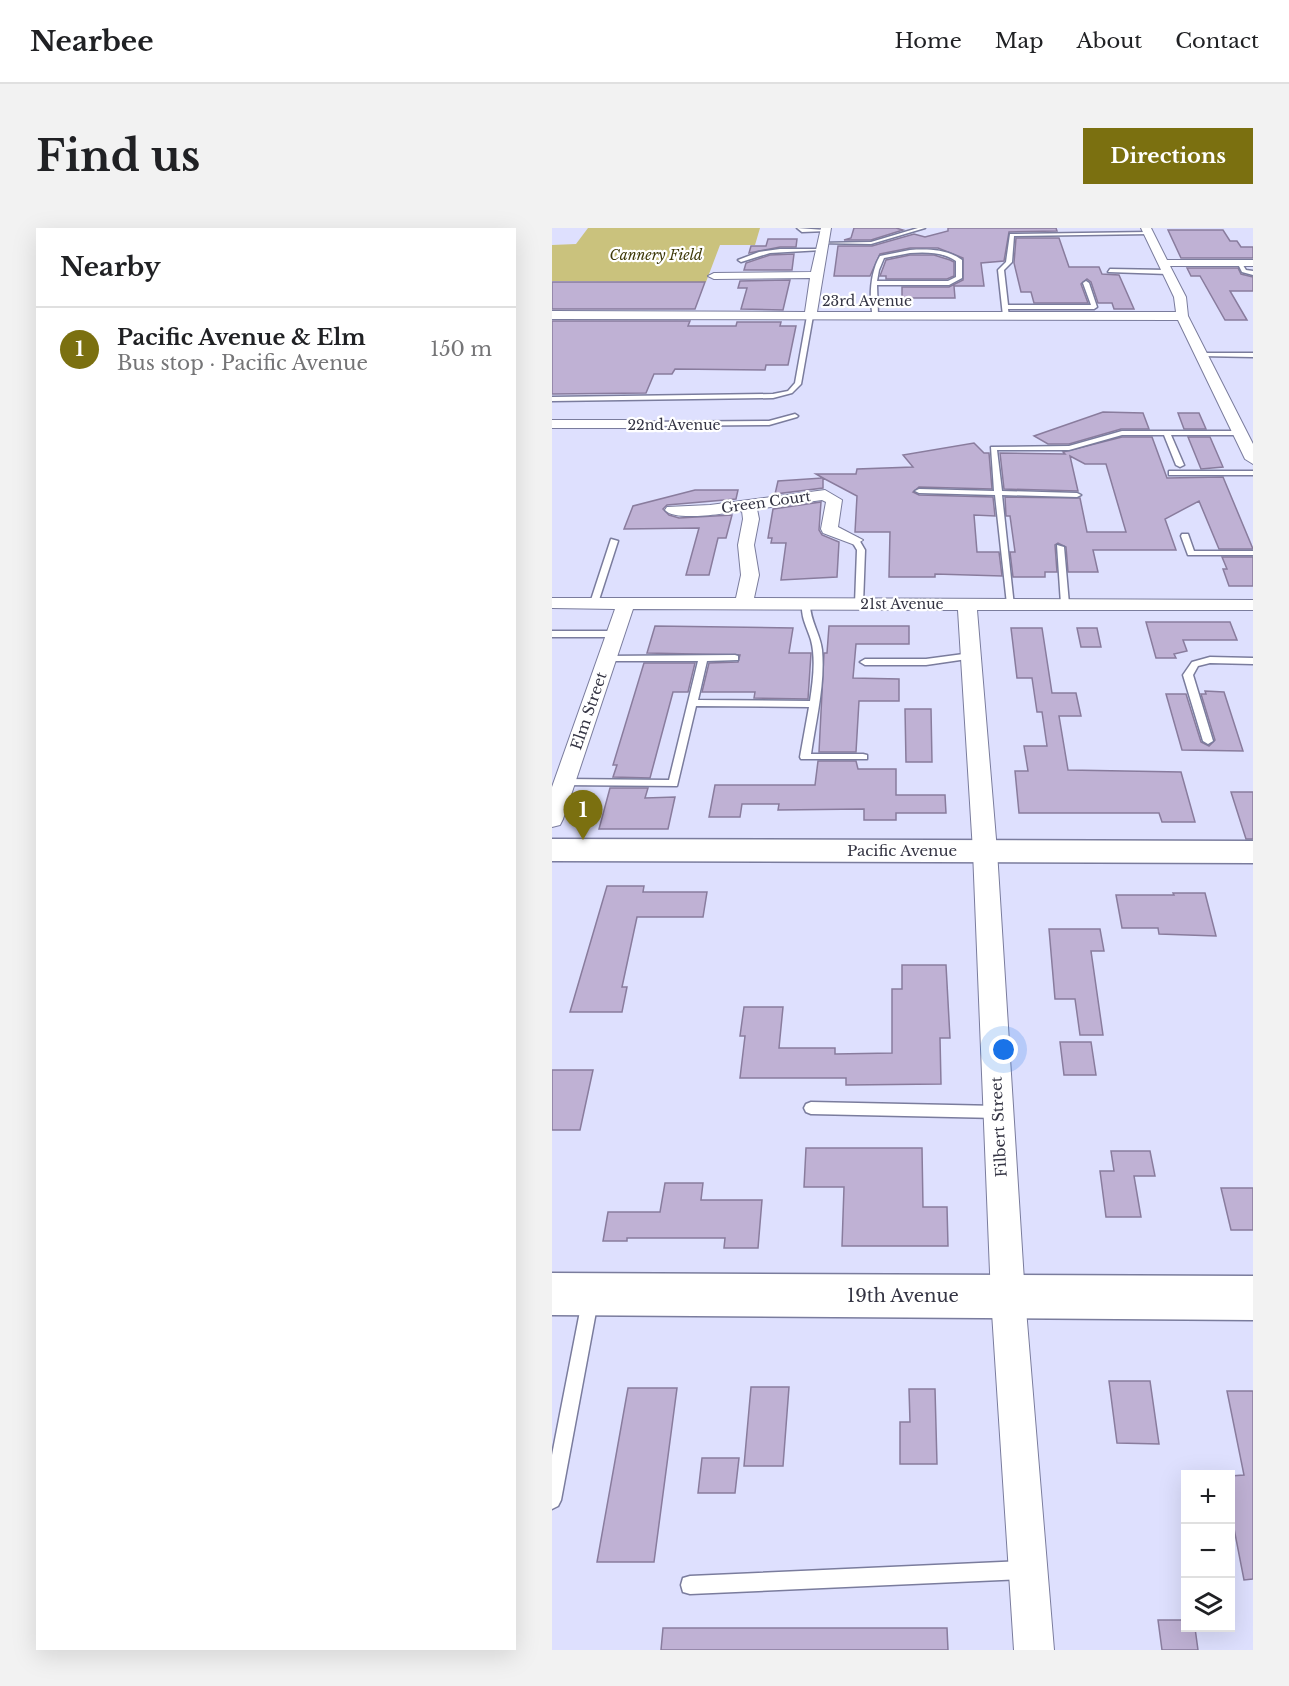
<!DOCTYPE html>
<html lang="en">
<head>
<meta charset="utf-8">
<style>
  :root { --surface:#fff; --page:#f2f2f2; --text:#202124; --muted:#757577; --line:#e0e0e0; --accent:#7b7010 }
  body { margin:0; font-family:"Libre Baskerville",serif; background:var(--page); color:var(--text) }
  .controls { position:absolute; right:18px; bottom:18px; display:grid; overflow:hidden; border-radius:0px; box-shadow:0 6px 24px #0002 }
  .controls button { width:54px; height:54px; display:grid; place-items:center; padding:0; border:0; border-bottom:2px solid var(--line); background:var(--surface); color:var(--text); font:30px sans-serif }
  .you { position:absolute; left:452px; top:822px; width:21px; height:21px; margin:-15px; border:4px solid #fff; border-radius:50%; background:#1a73e8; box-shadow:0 0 0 9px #1a73e833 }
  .badge { display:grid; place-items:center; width:39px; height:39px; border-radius:50%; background:var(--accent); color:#fff; font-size:20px; font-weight:700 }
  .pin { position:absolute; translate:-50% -50px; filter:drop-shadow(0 2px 3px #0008) }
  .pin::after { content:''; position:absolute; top:32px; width:21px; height:18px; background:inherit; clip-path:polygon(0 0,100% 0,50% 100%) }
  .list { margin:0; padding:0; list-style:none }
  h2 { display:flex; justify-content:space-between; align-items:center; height:78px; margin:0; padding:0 24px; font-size:26px }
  h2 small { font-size:20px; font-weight:400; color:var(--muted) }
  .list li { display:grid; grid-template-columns:39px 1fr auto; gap:18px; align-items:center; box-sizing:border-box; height:84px; padding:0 24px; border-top:2px solid var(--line) }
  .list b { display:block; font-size:22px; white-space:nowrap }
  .list p { margin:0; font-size:20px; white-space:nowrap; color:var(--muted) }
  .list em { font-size:20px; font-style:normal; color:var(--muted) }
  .icon { flex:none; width:33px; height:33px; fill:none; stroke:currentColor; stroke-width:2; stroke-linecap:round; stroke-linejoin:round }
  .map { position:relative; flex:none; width:701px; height:1422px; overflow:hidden; border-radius:0px }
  header { display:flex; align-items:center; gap:36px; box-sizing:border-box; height:84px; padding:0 30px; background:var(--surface); border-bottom:2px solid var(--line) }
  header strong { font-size:28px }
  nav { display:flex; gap:33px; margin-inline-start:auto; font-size:21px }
  .intro { display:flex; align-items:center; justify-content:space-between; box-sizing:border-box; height:144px; padding:0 36px }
  h1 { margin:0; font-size:42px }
  .button { padding:15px 27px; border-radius:0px; background:var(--accent); color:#fff; font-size:21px; font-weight:700 }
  main { display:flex; gap:36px; padding:0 36px }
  aside { flex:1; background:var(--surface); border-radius:0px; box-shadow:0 6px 24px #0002 }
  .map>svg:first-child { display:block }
</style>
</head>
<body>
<header>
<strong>Nearbee</strong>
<nav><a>Home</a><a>Map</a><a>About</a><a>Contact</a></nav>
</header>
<div class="intro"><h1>Find us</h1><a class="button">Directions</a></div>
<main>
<aside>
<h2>Nearby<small></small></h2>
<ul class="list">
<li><span class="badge">1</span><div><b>Pacific Avenue &amp; Elm</b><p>Bus stop · Pacific Avenue</p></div><em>150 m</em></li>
</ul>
</aside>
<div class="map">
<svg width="701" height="1422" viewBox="0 0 701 1422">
  <rect width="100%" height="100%" fill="#dee0fe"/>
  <!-- green -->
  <path fill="#cac27d" d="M36,0H208L203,17H168L154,54L0,53V17L24,16Z"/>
  <!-- building -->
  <path fill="#bfb1d4" stroke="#897c9d" stroke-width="1.5" d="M302,0H344L351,2L319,12H292L299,10Z
    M396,0H504L505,3L457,4L452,33L429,35L432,58H402L403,70H350V59H397L411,52V30L386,20H358L328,26L318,48H282L286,18H320L362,6L373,9L396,3Z
    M616,2H671L678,13H685L689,19H701V30H629Z
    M464,10H507L517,39H547L550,46L567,47L582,81H562L560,75H546L539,54L535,51L529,56L536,75H482L479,64H469L462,35Z
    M216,11H245L244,19H228L197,25L199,18H214Z
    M242,26L240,42H192L194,35L218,27Z
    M358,27H382L398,32L402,34V48L395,51H334V48H328L334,32Z
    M635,40H686L689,46L701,49V63H678L695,92H673L648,48H639Z
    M238,52L231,82L189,81L195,60H186L188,53Z
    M0,54H153L143,81H0Z
    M0,93H138L136,98H184L185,94H229L228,98H244L236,137H214L213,142L123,141L120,146H102L94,165L0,166Z
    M551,184L591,185L597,201H569L517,216H496L482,208Z
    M626,185H647L654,201H632Z
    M570,209H600L615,250L671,249L701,321H667L647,273L613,291L624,322H541L546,344H516L514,319L506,315L503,317L505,344H493V349H461L458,324H463L458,288H454L453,269L528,270L535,304H574L554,236H533L518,228L526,263L452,261L448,225L513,226L511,224Z
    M636,209H658L671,239L649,241Z
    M422,215L432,225H437L440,261L367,259L361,264L367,267L441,269L443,288L422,287L425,324H447L450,348L383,346V349H337L338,304H303L305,268L271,250V260L223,266L226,253L271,250L264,246H304L305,241L361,239L351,227Z
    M143,262H186L184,271L115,277L111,281L117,287L127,290L180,287L174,310H166L157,347H134L147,300L72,301L81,278Z
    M269,274L267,302L270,307L287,314L285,349L229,352L234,315H219L220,310H216L221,281Z
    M670,329H701V358H677L671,341H675Z
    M594,394H678L685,412H631L635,423L622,426L624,430H604Z
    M103,398L241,400L237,425H259L256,471L202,470L203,464H150L157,435L186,434L188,427L95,425Z
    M277,398H357V416H304L301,450L347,451V473H307L304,524H267L272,425H275Z
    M459,400H490L500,465H524L529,488H507L516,542L629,544L643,594H610L607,585H467L463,543H476L472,518H495L490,484H485L480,450H465Z
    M525,400H545L549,419H529Z
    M92,435H143L136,464H121L98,550L61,549L65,537H61Z
    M653,463L672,464L691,523L630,522L614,466H634L649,514L657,518L663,512L649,466H654Z
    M353,481H379L380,534H354Z
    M266,533H304L306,541H344V567H393L394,585H344V592H312V581L226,582L227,576H190L188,589H157L163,557H263Z
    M58,560H96L93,570L123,569L116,601H47Z
    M679,564H701V611H694Z
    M55,658H92L91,664H155L151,689H85L70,759H75L70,784H18Z
    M621,665H653L664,708L607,706L606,700H570L564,667H622Z
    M497,701H548L552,723H539L551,807H528L523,771H503Z
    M350,737H394L398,810H388L389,856L294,857V850H188L193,808H188L192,779H231L227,820H283V826L340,825V761H350Z
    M508,814H539L544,847H512Z
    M0,842H41L28,902H0Z
    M254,920H370L371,979H395L396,1018H290L292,959H252Z
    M559,923H598L603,948H582L589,989H554L548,943H562Z
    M113,955H151L149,972H210L206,1020H172L173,1010H75V1013H51L56,984H108Z
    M669,960H701V1002H679Z
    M557,1153H598L607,1216L565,1215Z
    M199,1159H237L231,1238H192Z
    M76,1160H125L102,1334H45Z
    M357,1161H383L385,1236H348V1194H358Z
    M675,1163H701V1351L692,1352L678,1280V1248L692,1247Z
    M150,1230H187L183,1265H146Z
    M606,1392H633V1400H643L646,1422H610Z
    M111,1400H395L396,1422H109Z"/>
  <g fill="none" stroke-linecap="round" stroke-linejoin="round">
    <defs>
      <path id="lane" d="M245,0L273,2L275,3L250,4Z
        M366,0H373L319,16L268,15L319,14Z
        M596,4L598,6L462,8L460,34L452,42L456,77H539L531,55L534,53L537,55L545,79L542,81H456L457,88L454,90L451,88L446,42L454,34L458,6Z
        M228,21H268L270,22L218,25L189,34L186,32L207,24Z
        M358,22C376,21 395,21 410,32V50L397,57H325L326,88L321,89C317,70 318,45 328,28ZM358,25C374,24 391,24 404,33V49L396,53H325L327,42L332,30Z
        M685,34H689L694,42L701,43V47L690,44Z
        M558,41L616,42L619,44L616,46L556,44Z
        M258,86L261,88L249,156L240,165L221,170L0,173V169L221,166L236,163L243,155L255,88Z
        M651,125H701V129L649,128Z
        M243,186L246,188L245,189L217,197L87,198L84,196L87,194L217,193Z
        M570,203H689L692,205L689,207H619L632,237L628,239L624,237L612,207H570L517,222H445L450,263L525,265L529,267L525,269L450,267L462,378L455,376L443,267L367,265L363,263L367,261L442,263L439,219L517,218Z
        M617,243H701V247H617Z
        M630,306H636L642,323H701V327H636L629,308Z
        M300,310H306L313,322L311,376L307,379L303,376L305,322L299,312Z
        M59,311L66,313L46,375L39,377L38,375Z
        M505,317L512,319L517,376L513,379L509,376Z
        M254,373L258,376C258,393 268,405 270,422C273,457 264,491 259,526H311L315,527V531H249L248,529L257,479L144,478L125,558L8,557L7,555L8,553L12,551L117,552L146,433H55L52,432V428L183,427L186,428V432L155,433L146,472L258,473C261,453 264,431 259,412C255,399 249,390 250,376Z
        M0,403H63L67,406L63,409H0Z
        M419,425L422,426V430L374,437H313L308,434L313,431H374Z
        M658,429L701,430V436L658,435L646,438L641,447L661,513L656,516L651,513L631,447L640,434Z
        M259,874L446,878L451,880L453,884L451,888L446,890L259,886L254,884L252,880L254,876Z
        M38,1065L44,1067L46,1073L9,1272L6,1278L0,1281V1227L30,1073L32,1067Z
        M472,1333L479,1335L481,1342L479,1349L472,1351L138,1366L131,1364L129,1357L131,1350L138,1348Z"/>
      <path id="street" d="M269,0H279L265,84H624L622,69L589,0H599L615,32H701V38H618L634,69L636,88L701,216V236L693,231L626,92L0,91V83L253,84L258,50L162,51L156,48L162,45L259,44Z
        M0,192H87L94,196L87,200H0Z
        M273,262L290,272L286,299L311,312L303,317L271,305L269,301L274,274L270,272L205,281L207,291L202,317L207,347L202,370L701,372V382H425L445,623L473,1069L502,1422H462L439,1069L421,623L406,382L81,381L11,591L8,597L0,599V559L63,381L0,380V370H184L189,347L186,317L191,291L190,283C174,285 123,294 113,282L115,279L158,277Z"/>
      <path id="primary" d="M0,611L701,613V635L0,633Z
        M0,1045L701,1048V1092L0,1087Z"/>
    </defs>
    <!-- lane casing -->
    <use href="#lane" stroke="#7a7c9d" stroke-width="3"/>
    <!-- street casing -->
    <use href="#street" stroke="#7a7c9d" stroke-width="2"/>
    <!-- primary casing -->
    <use href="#primary" stroke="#7a7c9d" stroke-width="3"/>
    <!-- lane -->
    <use href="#lane" fill="#fff" fill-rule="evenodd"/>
    <!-- street -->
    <use href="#street" fill="#fff" fill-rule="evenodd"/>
    <!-- primary -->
    <use href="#primary" fill="#fff" fill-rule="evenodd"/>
  </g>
  <g text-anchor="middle" stroke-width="4.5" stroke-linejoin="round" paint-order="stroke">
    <!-- far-park labels -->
    <g font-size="14" font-style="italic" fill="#3d3808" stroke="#fff">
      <text x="104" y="32">Cannery Field</text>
    </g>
    <!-- far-street labels -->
    <g font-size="14" fill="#343443" stroke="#fff">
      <text x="315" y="78">23rd Avenue</text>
      <text x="122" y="202">22nd Avenue</text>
      <text transform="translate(214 274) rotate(-8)" y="5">Green Court</text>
      <text x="350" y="381">21st Avenue</text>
    </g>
    <!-- street labels -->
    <g font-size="15" fill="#343443" stroke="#fff">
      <text transform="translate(37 483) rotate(-71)" y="5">Elm Street</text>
      <text x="350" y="628">Pacific Avenue</text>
      <text transform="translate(447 899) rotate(-93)" y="5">Filbert Street</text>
    </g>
    <!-- near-street labels -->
    <g font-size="18" fill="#343443" stroke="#fff">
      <text x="351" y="1074">19th Avenue</text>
    </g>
  </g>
</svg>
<div class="controls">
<button>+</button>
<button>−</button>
<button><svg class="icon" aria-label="layers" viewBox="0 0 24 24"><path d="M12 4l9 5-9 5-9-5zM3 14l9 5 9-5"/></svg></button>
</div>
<div class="you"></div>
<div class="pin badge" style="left:31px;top:612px">1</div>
</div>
</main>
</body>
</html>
